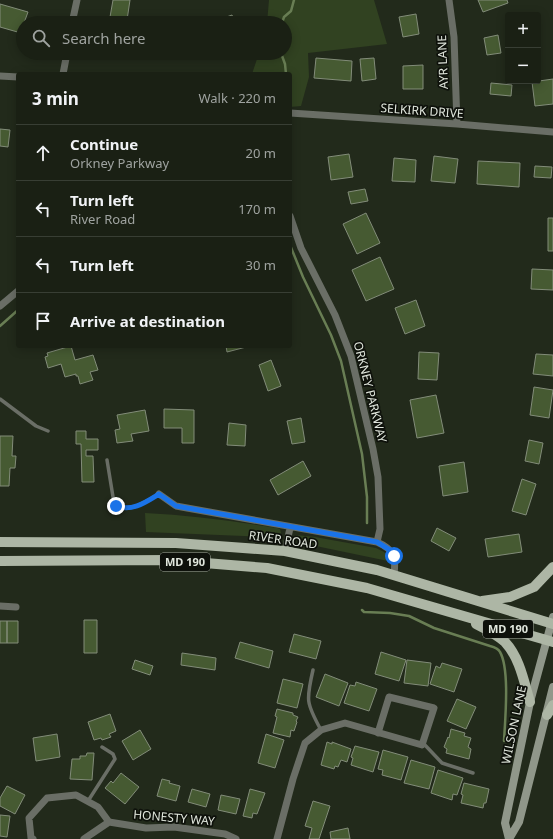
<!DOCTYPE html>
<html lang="en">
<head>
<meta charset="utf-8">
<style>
  :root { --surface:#1a2014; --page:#272d22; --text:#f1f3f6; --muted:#9fa3a0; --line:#383e34 }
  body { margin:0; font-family:"Noto Sans",sans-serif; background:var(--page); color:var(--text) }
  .controls { position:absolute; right:12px; top:12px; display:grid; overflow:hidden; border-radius:4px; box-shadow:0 2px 10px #0003 }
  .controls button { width:36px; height:36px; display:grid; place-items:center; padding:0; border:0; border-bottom:1px solid var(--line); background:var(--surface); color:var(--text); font:20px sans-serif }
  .stop { position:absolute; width:12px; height:12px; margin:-9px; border:3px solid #1a73e8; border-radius:50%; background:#fff }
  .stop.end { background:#1a73e8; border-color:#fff; box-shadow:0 1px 4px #0008 }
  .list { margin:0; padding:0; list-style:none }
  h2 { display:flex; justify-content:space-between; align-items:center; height:52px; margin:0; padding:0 16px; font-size:17px }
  h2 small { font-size:13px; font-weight:400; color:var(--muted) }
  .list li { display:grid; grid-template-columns:26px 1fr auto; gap:12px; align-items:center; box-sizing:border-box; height:56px; padding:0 16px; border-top:1px solid var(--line) }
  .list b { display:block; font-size:15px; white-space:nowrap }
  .list p { margin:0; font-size:13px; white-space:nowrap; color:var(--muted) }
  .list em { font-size:13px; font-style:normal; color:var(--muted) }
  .icon { flex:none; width:22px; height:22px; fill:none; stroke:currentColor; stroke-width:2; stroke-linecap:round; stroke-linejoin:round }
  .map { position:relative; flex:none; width:553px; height:839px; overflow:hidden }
  .search { position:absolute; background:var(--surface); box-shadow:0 2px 10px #0003; left:16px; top:16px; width:276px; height:44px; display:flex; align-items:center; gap:10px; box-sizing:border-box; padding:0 14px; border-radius:22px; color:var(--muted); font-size:15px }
  .panel { position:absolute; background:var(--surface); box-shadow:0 2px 10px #0003; left:16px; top:72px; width:276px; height:276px; border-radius:4px }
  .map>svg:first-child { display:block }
</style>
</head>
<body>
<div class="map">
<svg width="553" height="839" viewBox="0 0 553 839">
  <rect width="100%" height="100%" fill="#222a1b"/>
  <!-- green -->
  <path fill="#314221" d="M269,0H374L387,44L308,53L309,77L301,106L290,107V74H252L259,53H285V23H267Z
    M145,513C189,515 233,521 277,528L280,529L281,533L279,536L269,537L146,532Z
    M296,535L315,537L376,548L384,552L390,559L388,561L311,545V542L296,539Z"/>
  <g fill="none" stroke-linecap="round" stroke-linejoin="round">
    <!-- stream -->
    <path stroke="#697e54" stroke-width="2.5" d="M282,23L284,17L291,11L294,0
      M281,53L285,64L286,74
      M290,245L303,277L331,335L341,361L362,454L367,497V523
      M0,326L18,310
      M362,610L364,612L390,613L409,616L434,628L490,646C494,647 498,648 500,652C510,669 505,721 504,741"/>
  </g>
  <!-- building -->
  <path fill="#465a32" stroke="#828c79" d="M113,0H130L127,20L110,17Z
    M478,0H507L508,3L483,12Z
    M0,4L28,12L24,23H23L21,33L0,27Z
    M416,14L419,34L403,37L399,17Z
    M232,15L235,23H210Z
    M498,35L501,53L487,55L484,38Z
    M111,53H123L116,59Z
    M316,58L352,61L351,81L314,78Z
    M374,58L376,79L362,81L360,59Z
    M423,65V89H403V66Z
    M553,79V104L535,106L532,82Z
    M491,83L512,85L511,96L490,94Z
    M0,129L10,130L8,147L0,146Z
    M349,154L353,177L331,180L328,157Z
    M434,156L458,159L455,183L431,181Z
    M394,158L416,160L415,182L392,181Z
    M478,161L520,163L519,187L477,184Z
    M535,166L552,167L551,178L534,177Z
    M365,189L368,201L351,204L348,192Z
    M366,213L380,243L357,254L343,224Z
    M548,218H553V251H548Z
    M380,257L394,289L366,301L352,270Z
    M532,269L553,270V290L531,289Z
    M416,300L425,326L405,334L395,308Z
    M71,346L75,360L93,355L98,370L90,372L93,380L80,384L78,376H76V374L65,377L61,364L48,368L45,357L48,356L47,353Z
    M226,346H250L227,352Z
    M419,352L439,353L437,380L418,379Z
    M536,354L553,355V376L533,374Z
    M271,360L281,386L268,391L259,365Z
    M534,387L553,390L549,418L530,415Z
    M436,395L444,433L417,438L410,400Z
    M164,409L194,410V443H182V428H164Z
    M145,410L149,431L131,434L133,441L117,443L115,430L120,429L117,415Z
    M301,418L305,442L292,444L287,421Z
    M229,423L246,425L245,446L227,445Z
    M76,431H86V439H98V450H86V456H93L94,482H82L81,444H76Z
    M0,436H13L12,456H16L15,468H10L9,486H0Z
    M529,440L543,443L539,464L525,461Z
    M303,461L311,476L278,495L270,480Z
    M464,462L468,492L443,496L439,466Z
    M522,479L536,484L526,515L512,511Z
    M437,528L456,538L449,551L431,541Z
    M519,534L522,552L488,557L485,539Z
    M84,620H97V653H84Z
    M0,621H7V643H0Z
    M7,621H18V643H7Z
    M294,634L321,641L316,659L289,652Z
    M240,642L273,651L269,668L235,658Z
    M381,652L406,660L399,681L375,674Z
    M182,653L216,658L215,670L181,665Z
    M135,660L153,666L150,675L132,669Z
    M407,660L431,663L428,686L404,683Z
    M442,663L462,669L454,692L430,684L436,666L440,668Z
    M325,674L348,683L339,706L316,697Z
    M283,679L303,684L297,708L277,703Z
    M356,682L377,689L369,711L344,703L350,685L355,686Z
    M457,699L476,707L466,729L447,721Z
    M277,709L293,713V715L298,717L296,721L297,722L294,731L291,730L290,737L273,733L277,717L275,716Z
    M110,714L116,731L109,734L111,737L102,740L101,738L94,740L88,722Z
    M451,729L465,733L464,736L471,738L468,747L471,749L469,759L446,753L447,749L444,747L448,737L449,738Z
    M140,730L151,749L133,760L122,741Z
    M57,734L60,757L36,761L33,738Z
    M266,734L284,740L275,768L258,763Z
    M327,742L332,744V742L351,749L347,762L341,760L338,767L335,766L334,769L321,765Z
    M355,746L379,752L373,772L351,765L353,758L351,757Z
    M383,750L408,757L401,780L382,775L383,770L378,769Z
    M87,753H94L92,780L70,779L72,759H80V756H86Z
    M411,760L435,767L429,789L404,783Z
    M438,770L463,778L457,795L453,794L452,800L431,793Z
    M121,773L139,787L125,804L105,788L111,781L113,783Z
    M162,779L170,781L169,783L180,786L176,801L157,796Z
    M464,783L489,789L486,803H484L483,808L461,803L463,795L461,794Z
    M7,786L25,795L15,814L0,806V798Z
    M192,789L210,794L206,807L188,802Z
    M250,789L265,793L257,814L253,813L252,818L243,816Z
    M221,795L240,799L236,814L218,810Z
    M313,801L330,806L319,839H309L312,828L305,826Z
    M0,815L10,816L7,837L0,836Z
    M348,828L350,839H331L330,832Z"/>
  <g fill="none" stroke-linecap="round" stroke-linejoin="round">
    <!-- service -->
    <path stroke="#6a6e66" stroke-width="3.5" d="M0,399L36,426L48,431
      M107,460L114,503C126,516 147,501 159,494
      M313,670C306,700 306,703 321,730
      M423,743L442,763L473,773
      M88,801L115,759L113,754L102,747"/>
    <!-- minor -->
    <path stroke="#6a6e66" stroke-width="7" d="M449,0L454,37L457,124
      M72,23L77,0
      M63,74L67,53
      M0,76L18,77
      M290,113L457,124L553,132
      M290,216L301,248L335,315L351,356L373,449L378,477L380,529L377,542
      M0,306L18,291
      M159,494L176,506L377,542C395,550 396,557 394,575
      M285,551L290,528
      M0,606L16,607
      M33,839L31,838L29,818L47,798L76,795L98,807L109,822
      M84,839L109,822L146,828L174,827L225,834L236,839
      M277,839L293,779L305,743L321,730L345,723L422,745L434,708L389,697L378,733"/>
    <!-- secondary -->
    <path stroke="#90978a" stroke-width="8" d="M509,839L505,823L530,702L553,617
      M509,839L519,822L553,687"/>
    <!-- primary -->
    <path stroke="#adb6a5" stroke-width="10" d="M0,542L176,543L285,551L377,570L553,624
      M0,561L168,560L267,568L367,588L553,642
      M482,601L510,597L534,587L553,567
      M476,624C486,629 497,635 505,642C520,658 524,682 530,702
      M547,715L553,705"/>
  </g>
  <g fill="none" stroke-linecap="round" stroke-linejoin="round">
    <!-- route -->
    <path stroke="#1a73e8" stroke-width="5" d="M116,506C132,512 146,502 159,494L176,506L377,542L390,550L394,556"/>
  </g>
  <g text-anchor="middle" stroke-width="3.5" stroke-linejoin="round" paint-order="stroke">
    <!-- shield labels -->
    <g fill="#0e110b" stroke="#a2a79e" stroke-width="1">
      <rect x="160" y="553" width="50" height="18" rx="3"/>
      <rect x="483" y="620" width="50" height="18" rx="3"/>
    </g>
    <g font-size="11" font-weight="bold" fill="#e1e7dd">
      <text x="185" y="566">MD 190</text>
      <text x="508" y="633">MD 190</text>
    </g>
    <!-- street labels -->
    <g font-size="12" fill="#e1e7dd" stroke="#0e110b">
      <text transform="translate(443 62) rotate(-92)" y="4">AYR LANE</text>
      <text transform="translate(422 111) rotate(4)" y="4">SELKIRK DRIVE</text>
      <text transform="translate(370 392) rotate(76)" y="4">ORKNEY PARKWAY</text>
      <text transform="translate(283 540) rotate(8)" y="4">RIVER ROAD</text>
      <text transform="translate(514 725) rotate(-78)" y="4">WILSON LANE</text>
      <text transform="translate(174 818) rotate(5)" y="4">HONESTY WAY</text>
    </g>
  </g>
</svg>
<div class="controls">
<button>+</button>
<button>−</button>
</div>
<div class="stop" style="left:394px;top:556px"></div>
<div class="stop end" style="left:116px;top:506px"></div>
<div class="search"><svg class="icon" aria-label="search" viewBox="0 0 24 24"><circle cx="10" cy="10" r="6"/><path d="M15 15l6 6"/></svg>Search here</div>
<section class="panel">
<h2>3 min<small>Walk · 220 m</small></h2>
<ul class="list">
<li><svg class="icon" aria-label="ahead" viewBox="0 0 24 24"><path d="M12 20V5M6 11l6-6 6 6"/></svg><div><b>Continue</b><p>Orkney Parkway</p></div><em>20 m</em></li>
<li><svg class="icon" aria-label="left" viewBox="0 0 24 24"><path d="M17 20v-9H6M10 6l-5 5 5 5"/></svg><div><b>Turn left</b><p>River Road</p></div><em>170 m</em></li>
<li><svg class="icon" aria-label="left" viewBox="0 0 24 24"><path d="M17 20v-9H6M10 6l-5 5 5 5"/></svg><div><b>Turn left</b></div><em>30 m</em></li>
<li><svg class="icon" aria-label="arrive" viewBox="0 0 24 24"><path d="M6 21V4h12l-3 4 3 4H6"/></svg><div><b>Arrive at destination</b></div></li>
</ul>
</section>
</div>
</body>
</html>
